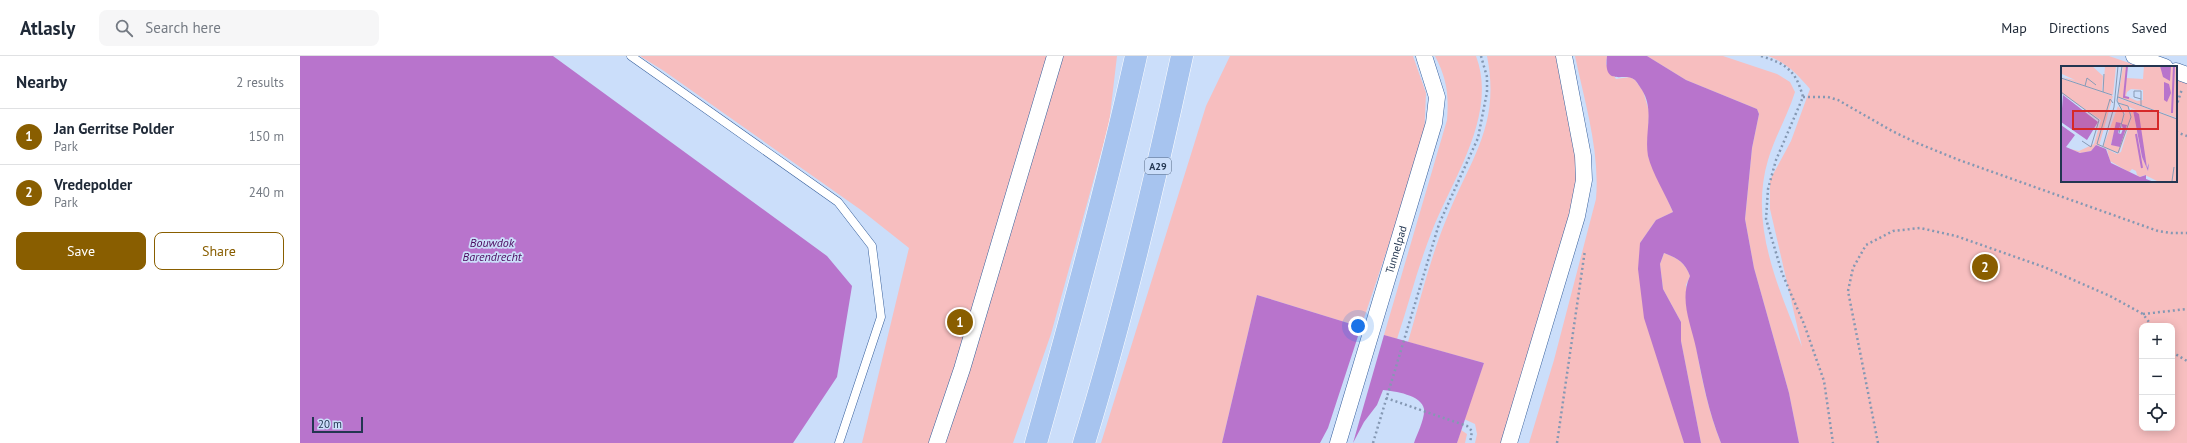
<!DOCTYPE html>
<html lang="en">
<head>
<meta charset="utf-8">
<style>
  :root { --surface:#fff; --page:#f6f6f7; --text:#1f2937; --muted:#747a83; --line:#e0e1e3; --accent:#895e00 }
  body { margin:0; font-family:"PT Sans",sans-serif; background:var(--page); color:var(--text) }
  .controls { position:absolute; right:12px; bottom:12px; display:grid; overflow:hidden; border-radius:8px; box-shadow:0 2px 10px #0003 }
  .controls button { width:36px; height:36px; display:grid; place-items:center; padding:0; border:0; border-bottom:1px solid var(--line); background:var(--surface); color:var(--text); font:20px sans-serif }
  .scale { position:absolute; left:12px; bottom:10px; width:51px; box-sizing:border-box; padding-left:4px; border:2px solid #233651; border-top:0; font-size:11px; line-height:14px; white-space:nowrap; color:#233651; -webkit-text-stroke:3px #cbdefa; paint-order:stroke }
  .you { position:absolute; left:1058px; top:270px; width:14px; height:14px; margin:-10px; border:3px solid #fff; border-radius:50%; background:#1a73e8; box-shadow:0 0 0 6px #1a73e833 }
  .badge { display:grid; place-items:center; width:26px; height:26px; border-radius:50%; background:var(--accent); color:#fff; font-size:13px; font-weight:700 }
  .pin { position:absolute; translate:-50% -50%; border:2px solid #fff; box-shadow:0 1px 4px #0006 }
  .list { margin:0; padding:0; list-style:none }
  h2 { display:flex; justify-content:space-between; align-items:center; height:52px; margin:0; padding:0 16px; font-size:17px }
  h2 small { font-size:13px; font-weight:400; color:var(--muted) }
  .list li { display:grid; grid-template-columns:26px 1fr auto; gap:12px; align-items:center; box-sizing:border-box; height:56px; padding:0 16px; border-top:1px solid var(--line) }
  .list b { display:block; font-size:15px; white-space:nowrap }
  .list p { margin:0; font-size:13px; white-space:nowrap; color:var(--muted) }
  .list em { font-size:13px; font-style:normal; color:var(--muted) }
  .actions { display:flex; gap:8px; padding:12px 16px }
  .actions a { flex:1; padding:9px 0; border:1px solid var(--accent); border-radius:8px; text-align:center; font-size:14px; color:var(--accent) }
  .actions .main { background:var(--accent); color:#fff }
  .icon { flex:none; width:22px; height:22px; fill:none; stroke:currentColor; stroke-width:2; stroke-linecap:round; stroke-linejoin:round }
  .map { position:relative; flex:none; width:1887px; height:387px; overflow:hidden }
  header { display:flex; align-items:center; gap:24px; box-sizing:border-box; height:56px; padding:0 20px; background:var(--surface); border-bottom:1px solid var(--line) }
  header strong { font-size:19px }
  nav { display:flex; gap:22px; margin-inline-start:auto; font-size:14px }
  .search { width:280px; height:36px; background:var(--page); display:flex; align-items:center; gap:10px; box-sizing:border-box; padding:0 14px; border-radius:8px; color:var(--muted); font-size:15px }
  main { display:flex }
  aside { flex:1; background:var(--surface) }
  .map>svg:first-child { display:block }
</style>
</head>
<body>
<header>
<strong>Atlasly</strong>
<div class="search"><svg class="icon" aria-label="search" viewBox="0 0 24 24"><circle cx="10" cy="10" r="6"/><path d="M15 15l6 6"/></svg>Search here</div>
<nav><a>Map</a><a>Directions</a><a>Saved</a></nav>
</header>
<main>
<aside>
<h2>Nearby<small>2 results</small></h2>
<ul class="list">
<li><span class="badge">1</span><div><b>Jan Gerritse Polder</b><p>Park</p></div><em>150 m</em></li>
<li><span class="badge">2</span><div><b>Vredepolder</b><p>Park</p></div><em>240 m</em></li>
</ul>
<div class="actions"><a class="main">Save</a><a>Share</a></div>
</aside>
<div class="map">
<svg width="1887" height="387" viewBox="0 0 1887 387">
  <rect width="100%" height="100%" fill="#cbdefa"/>
  <!-- green -->
  <path fill="#f7bebf" fill-rule="evenodd" d="M340,0H817L809,68L751,278L713,387H562L609,192L561,154L364,15Z
    M930,0H1113L1126,37L1124,84L1061,271L957,239L922,387H801L906,50Z
    M1135,0H1176C1198,58 1153,122 1132,175C1118,210 1109,247 1097,283L1084,279L1147,64C1149,39 1147,23 1135,0Z
    M1187,0H1258L1278,103L1276,142L1202,387H1175L1177,378L1175,368L1164,363L1184,307L1108,286C1120,245 1130,203 1146,164C1170,103 1201,70 1187,0Z
    M1275,0H1307L1306,8L1316,23L1330,21L1335,24L1343,35L1349,55L1348,100L1373,156L1356,164L1340,187L1384,387H1229L1254,304L1296,143C1300,95 1285,47 1275,0Z
    M1347,0H1423L1477,18L1490,26L1495,36C1488,59 1475,80 1468,104C1449,168 1478,231 1502,291L1470,153V124L1491,85L1510,33C1497,18 1487,7 1468,0H1809L1841,11H1762V125H1876V24L1887,27V387H1499L1489,337L1454,212L1445,163L1452,92L1459,58L1457,53L1386,24ZM1842,270H1872V372H1842Z
    M1364,197C1377,202 1385,206 1390,220L1386,229C1395,282 1401,336 1421,387H1401L1381,285V266L1363,233L1360,208Z
    M1161,374L1167,378L1165,387H1157Z"/>
  <!-- water -->
  <path fill="#b874cc" d="M0,0H253L527,200L552,230L537,321L493,387H0Z
    M1307,0H1347L1386,24L1457,53L1459,58L1452,92L1445,163L1454,212L1489,337L1499,387H1421C1408,354 1403,326 1396,292C1391,268 1379,244 1390,220C1385,206 1377,202 1364,197L1360,208L1363,233L1381,266V285L1401,387H1384L1344,262L1338,213L1340,187L1356,164L1373,156C1366,139 1352,117 1348,100C1344,77 1355,55 1342,34C1340,31 1337,26 1335,24C1324,15 1303,33 1307,0Z
    M957,239L1061,271L1028,372L1020,387H922Z
    M1084,279L1184,307L1157,387H1114C1117,378 1125,363 1124,353C1122,339 1094,335 1083,334L1077,349L1064,366L1053,387Z"/>
  <g fill="none" stroke-linecap="round" stroke-linejoin="round">
    <defs>
      <path id="service" d="M331,0L538,146L572,190L581,261L539,387"/>
      <g id="minor">
        <path d="M1834,0L1865,11"/>
        <path d="M1876,15L1887,19"/>
        <path d="M637,387L662,313L755,0"/>
        <path id="s1" d="M1038,387L1134,67L1137,41L1124,0"/>
        <path d="M1209,387L1277,160L1284,124L1283,100L1264,0"/>
      </g>
      <path id="motorway" d="M736,387C772,259 807,130 836,0
        M784,387C823,260 854,130 882,0"/>
    </defs>
    <!-- service casing -->
    <use href="#service" stroke="#365f9c" stroke-width="9"/>
    <!-- minor casing -->
    <use href="#minor" stroke="#365f9c" stroke-width="17"/>
    <!-- motorway casing -->
    <use href="#motorway" stroke="#fff" stroke-width="23"/>
    <!-- path -->
    <path stroke="#8598b3" stroke-width="2.5" stroke-dasharray="2 3" stroke-linecap="butt" d="M1461,0C1487,8 1496,15 1503,41L1476,104L1468,133L1466,163L1482,217L1504,268L1524,325L1533,387
      M1503,41H1528L1538,44L1592,75L1617,87L1659,104L1858,175L1871,177H1887
      M1876,51L1882,33
      M1876,76L1887,80
      M1843,258L1887,253
      M1872,296L1887,305
      M1086,342L1167,370L1172,375L1170,387
      M1073,387L1139,168L1178,82L1187,36V21L1181,0
      M1257,387L1285,194
      M1578,387L1548,235L1553,212L1566,189L1593,175L1620,172L1656,180L1744,211L1810,240L1843,258L1852,270"/>
    <!-- service -->
    <use href="#service" stroke="#fff" stroke-width="8"/>
    <!-- minor -->
    <use href="#minor" stroke="#fff" stroke-width="16"/>
    <!-- motorway -->
    <use href="#motorway" stroke="#a7c4ef" stroke-width="22"/>
  </g>
  <g text-anchor="middle" stroke-width="3.5" stroke-linejoin="round" paint-order="stroke">
    <!-- shield labels -->
    <rect fill="#cbdefa" stroke="#556884" stroke-width="1" x="845" y="102" width="26" height="16" rx="3"/>
    <g font-size="10" font-weight="bold" fill="#233651">
      <text x="858" y="114">A29</text>
    </g>
    <!-- street labels -->
    <g font-size="11" fill="#233651" stroke="#cbdefa">
      <text dy="4" stroke="none"><textPath href="#s1" startOffset="202">Tunnelpad</textPath></text>
    </g>
    <!-- water labels -->
    <g font-size="12" font-style="italic" fill="#4c0a5e" stroke="#cbdefa">
      <text x="192" y="191">Bouwdok<tspan x="192" dy="14">Barendrecht</tspan></text>
    </g>
  </g>
  <!-- overview -->
  <g transform="translate(1761 10)">
    <rect width="116" height="116" fill="#cbdefa"/>
    <path d="M0,0H31L42,10L41,26L0,11L14,14L1,8ZM44,0H55L52,29L42,26ZM62,0H67L65,12L82,13L83,0H116V52L57,31ZM70,23L82,24V34L76,35L65,30L66,26ZM0,12L52,30L38,80L33,78L40,54L0,27ZM57,32L116,53V116H98L84,109L79,111L76,109L75,105L71,103L68,106L49,95L46,83L56,88L60,86L70,53V43L77,45L57,36ZM72,44L78,48L81,76L78,65L86,102L88,97L87,105L81,91ZM58,38L67,40L70,52L58,87L42,81L57,40L63,47L60,57L56,56L50,78L59,81L65,59L61,58L64,47ZM33,78L35,79L30,85L20,87L5,82L18,85Z" fill="#f7bebf" fill-rule="evenodd"/>
    <path d="M99,0H110L109,15L102,11ZM103,16L108,18L110,27L106,36L103,34ZM2,29L37,56L26,74L0,56ZM72,44L78,48L86,102L88,97L87,105L81,91ZM55,56L60,57L57,67L60,68L62,63L61,60L60,63L61,58L66,59L59,81L50,79ZM0,59L14,69L5,81L19,87L17,92L19,87L30,85L35,79L45,83L50,97L79,111L85,109V113L93,116H0Z" fill="#b874cc"/>
    <path fill="none" stroke="#b874cc" stroke-width="2" d="M66,0L63,31L68,32M111,47L113,0M75,68L81,102"/>
    <path fill="none" stroke="#889bb6" stroke-width="1" d="M0,12L51,29M24,20L26,12L35,19M0,26L38,54L30,81L21,75M42,26L43,8M57,31L116,53M52,37L49,33L36,78L57,87L70,51L67,40L57,37M80,40V25H73V31L80,33M58,67L63,48L56,35L61,0M42,80L53,41L57,0M111,115L113,101"/>
    <path fill="#d62828" fill-opacity="0.15" stroke="#d62828" stroke-width="2" d="M12,45H97V63H12Z"/>
    <rect width="116" height="116" fill="none" stroke="#233651" stroke-width="2"/>
  </g>
</svg>
<div class="controls">
<button>+</button>
<button>−</button>
<button><svg class="icon" aria-label="locate" viewBox="0 0 24 24"><circle cx="12" cy="12" r="6"/><path d="M12 2v4M12 18v4M2 12h4M18 12h4"/></svg></button>
</div>
<div class="scale">20 m</div>
<div class="you"></div>
<div class="pin badge" style="left:660px;top:266px">1</div>
<div class="pin badge" style="left:1685px;top:211px">2</div>
</div>
</main>
</body>
</html>
